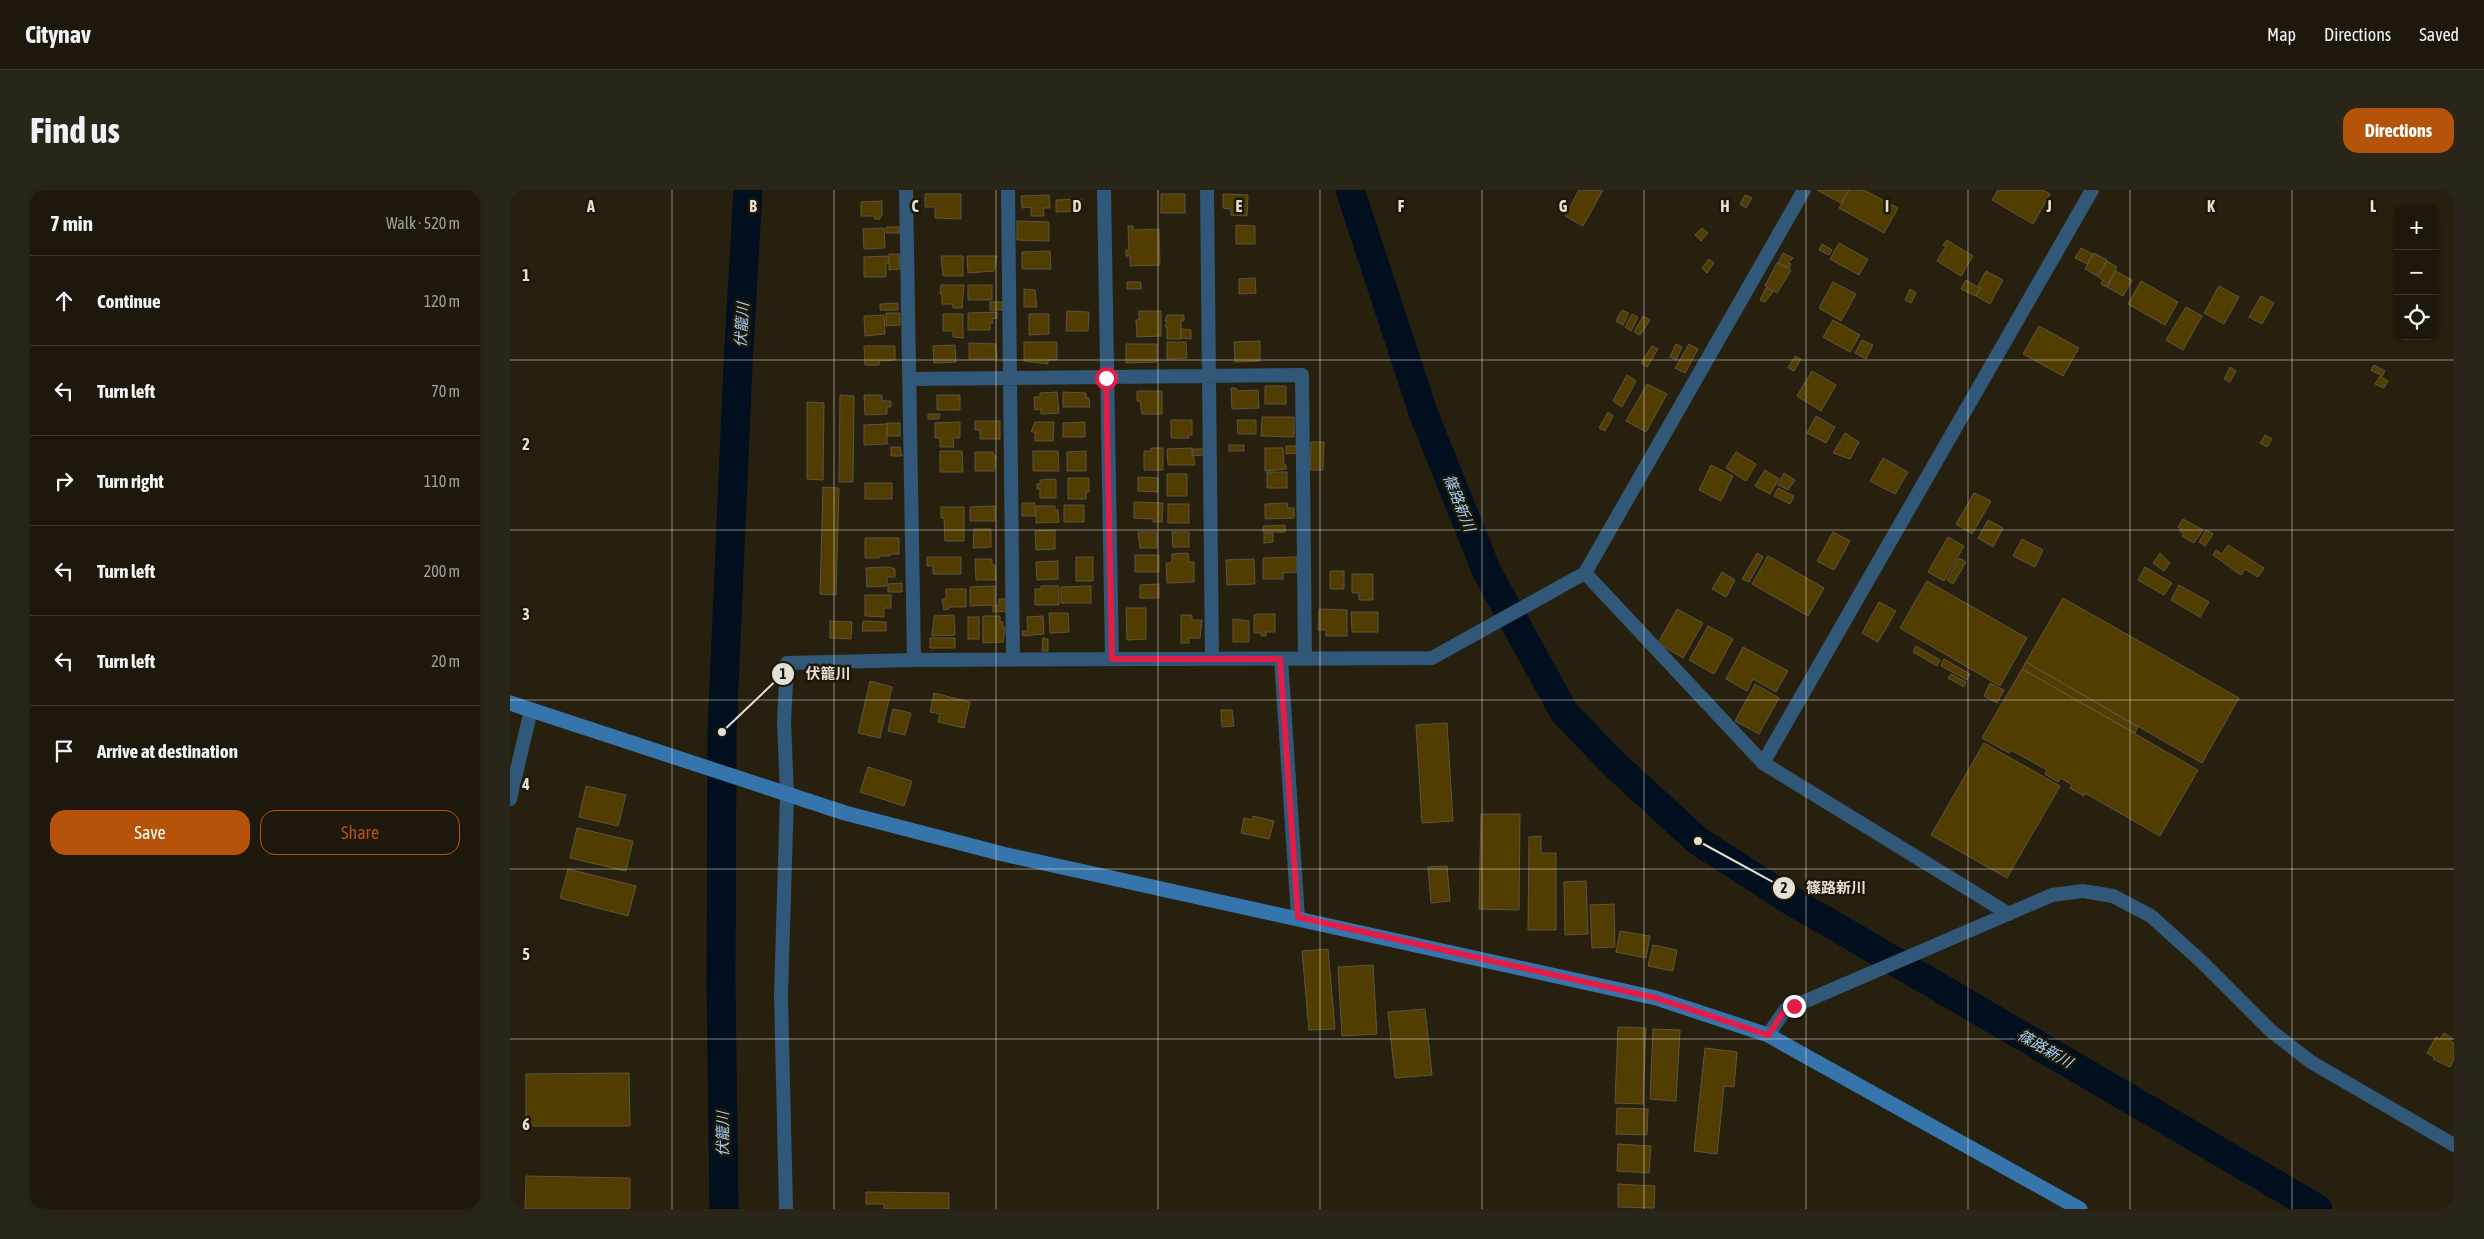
<!DOCTYPE html>
<html lang="en">
<head>
<meta charset="utf-8">
<style>
  :root { --surface:#1d180b; --page:#2a2519; --text:#f1f3f6; --muted:#a0a09d; --line:#3b372c; --accent:#b45309 }
  body { margin:0; font-family:"Asap Condensed","Noto Sans JP",sans-serif; background:var(--page); color:var(--text) }
  .controls { position:absolute; right:15px; top:15px; display:grid; overflow:hidden; border-radius:10px; box-shadow:0 2px 8px #0003 }
  .controls button { width:45px; height:45px; display:grid; place-items:center; padding:0; border:0; border-bottom:1px solid var(--line); background:var(--surface); color:var(--text); font:25px sans-serif }
  .stop { position:absolute; width:15px; height:15px; margin:-11px; border:4px solid #e11d48; border-radius:50%; background:#fff }
  .stop.end { background:#e11d48; border-color:#fff; box-shadow:0 1px 5px #0008 }
  .list { margin:0; padding:0; list-style:none }
  h2 { display:flex; justify-content:space-between; align-items:center; height:65px; margin:0; padding:0 20px; font-size:21px }
  h2 small { font-size:16px; font-weight:400; color:var(--muted) }
  .list li { display:grid; grid-template-columns:32px 1fr auto; gap:15px; align-items:center; box-sizing:border-box; height:90px; padding:0 20px; border-top:1px solid var(--line) }
  .list b { display:block; font-size:19px; white-space:nowrap }
  .list em { font-size:16px; font-style:normal; color:var(--muted) }
  .actions { display:flex; gap:10px; padding:15px 20px }
  .actions a { flex:1; padding:11px 0; border:1px solid var(--accent); border-radius:15px; text-align:center; font-size:18px; color:var(--accent) }
  .actions .main { background:var(--accent); color:#fff }
  .icon { flex:none; width:28px; height:28px; fill:none; stroke:currentColor; stroke-width:2; stroke-linecap:round; stroke-linejoin:round }
  .map { position:relative; flex:none; width:1944px; height:1019px; overflow:hidden; border-radius:15px }
  header { display:flex; align-items:center; gap:30px; box-sizing:border-box; height:70px; padding:0 25px; background:var(--surface); border-bottom:1px solid var(--line) }
  header strong { font-size:24px }
  nav { display:flex; gap:28px; margin-inline-start:auto; font-size:18px }
  .intro { display:flex; align-items:center; justify-content:space-between; box-sizing:border-box; height:120px; padding:0 30px }
  h1 { margin:0; font-size:35px }
  .button { padding:12px 22px; border-radius:15px; background:var(--accent); color:#fff; font-size:18px; font-weight:700 }
  main { display:flex; gap:30px; padding:0 30px }
  aside { flex:1; background:var(--surface); border-radius:15px; box-shadow:0 2px 8px #0003 }
  .map>svg:first-child { display:block }
</style>
</head>
<body>
<header>
<strong>Citynav</strong>
<nav><a>Map</a><a>Directions</a><a>Saved</a></nav>
</header>
<div class="intro"><h1>Find us</h1><a class="button">Directions</a></div>
<main>
<aside>
<h2>7 min<small>Walk · 520 m</small></h2>
<ul class="list">
<li><svg class="icon" aria-label="ahead" viewBox="0 0 24 24"><path d="M12 20V5M6 11l6-6 6 6"/></svg><div><b>Continue</b></div><em>120 m</em></li>
<li><svg class="icon" aria-label="left" viewBox="0 0 24 24"><path d="M17 20v-9H6M10 6l-5 5 5 5"/></svg><div><b>Turn left</b></div><em>70 m</em></li>
<li><svg class="icon" aria-label="right" viewBox="0 0 24 24"><path d="M7 20v-9h11M14 6l5 5-5 5"/></svg><div><b>Turn right</b></div><em>110 m</em></li>
<li><svg class="icon" aria-label="left" viewBox="0 0 24 24"><path d="M17 20v-9H6M10 6l-5 5 5 5"/></svg><div><b>Turn left</b></div><em>200 m</em></li>
<li><svg class="icon" aria-label="left" viewBox="0 0 24 24"><path d="M17 20v-9H6M10 6l-5 5 5 5"/></svg><div><b>Turn left</b></div><em>20 m</em></li>
<li><svg class="icon" aria-label="arrive" viewBox="0 0 24 24"><path d="M6 21V4h12l-3 4 3 4H6"/></svg><div><b>Arrive at destination</b></div></li>
</ul>
<div class="actions"><a class="main">Save</a><a>Share</a></div>
</aside>
<div class="map">
<svg width="1944" height="1019" viewBox="0 0 1944 1019">
  <rect width="100%" height="100%" fill="#27200f"/>
  <g fill="none" stroke-linecap="round" stroke-linejoin="round">
    <!-- river -->
    <path stroke="#010f1e" stroke-width="29" d="M840,0L914,225L977,382L1054,522L1104,574L1188,651L1280,710L1808,1019
      M214,1019L211,792L212,542L228,175L238,0"/>
  </g>
  <!-- building -->
  <path fill="#523d00" stroke="#5d5542" d="M1069,0H1093L1073,36L1055,26Z
    M1307,0H1339L1331,13Z
    M1339,0H1354L1388,18L1374,43L1329,18Z
    M1488,0H1533L1540,4L1523,34L1482,10Z
    M415,4H451V29L425,28V17H415Z
    M651,4H675V23H651Z
    M713,4L738,5L737,26L721,25V19L713,18Z
    M539,5L540,18H533L534,26H521V17L512,18L511,6Z
    M1235,5L1242,8L1236,18L1230,14Z
    M572,9V21L546,22V10Z
    M372,11V26H370V29H365L364,26H351V12Z
    M507,31L539,32V51L507,50Z
    M726,35L745,36V54H726Z
    M618,36H623V40L649,39L650,75L620,76V66H616V60H619Z
    M376,37H389V43H376Z
    M374,38L375,58L354,59L353,39Z
    M1192,38L1198,43L1191,51L1185,45Z
    M1437,50L1463,66L1451,86L1427,71L1436,56L1433,55Z
    M1329,53L1358,69L1349,85L1320,69Z
    M1312,54L1322,60L1319,65L1309,60Z
    M1571,58L1583,64L1577,74L1565,68Z
    M540,61L541,79H512V62Z
    M1273,63L1283,68L1278,73L1281,74L1279,78L1268,73Z
    M1584,63L1597,70L1587,86L1575,79Z
    M379,64H389L390,79L379,80Z
    M378,66L379,73H376V87H354V67Z
    M431,66H453V86H433Z
    M457,66H487L484,81L458,83Z
    M1199,69L1204,73L1197,83L1192,78Z
    M1597,71L1607,77L1596,97L1591,94L1593,90L1588,87Z
    M1267,73L1281,80L1267,103L1255,96Z
    M1476,81L1493,90L1480,114L1466,106L1471,98L1468,96Z
    M1606,81L1622,90L1613,106L1597,97Z
    M745,88L746,103L729,104V89Z
    M1456,90L1470,98L1465,106L1451,99Z
    M1631,91L1668,112L1655,135L1618,114Z
    M617,92H631V99H617Z
    M1323,92L1346,104L1331,131L1309,118Z
    M431,95H454L452,118H443L442,114H432V104H430Z
    M458,95H482V110H458Z
    M1709,96L1729,107L1714,134L1694,123Z
    M1256,98L1263,102L1255,112L1250,110Z
    M514,99L525,100L527,117H514Z
    M1400,99L1406,103L1401,113L1395,110Z
    M1751,106L1764,113L1752,134L1739,127Z
    M480,112H494V120H480Z
    M388,113V120H370V114Z
    M1676,117L1692,126L1673,160L1656,150Z
    M1112,120L1119,123L1113,135L1106,131Z
    M557,121L579,122L578,141H556Z
    M629,121H651V146L627,147L626,130H629Z
    M487,122V128L482,129L483,133H480V140H458V123Z
    M376,123H390V135L376,136Z
    M433,124H453V148L443,147V141H433Z
    M519,124H539V144L519,145Z
    M1122,124L1128,127L1121,141L1115,137Z
    M374,125L375,144L355,146L354,126Z
    M657,125H674V131H671V149H657V137H655L657,131H655Z
    M1133,126L1140,130L1130,145L1124,142Z
    M1323,130L1350,145L1340,162L1313,147Z
    M1529,136L1569,158L1553,186L1513,164Z
    M671,139L681,140V149L671,148Z
    M1352,150L1363,155L1356,169L1345,163Z
    M750,151V171L725,172L724,152Z
    M514,152H547V170H538V174L514,171Z
    M657,152H676L677,168L657,169Z
    M459,153L486,154L487,169H459Z
    M616,154H647V172L616,173Z
    M1166,154L1172,157L1166,170L1160,167Z
    M1179,154L1188,159L1175,183L1165,178Z
    M445,155L446,172L424,173L423,156Z
    M354,156H385V170L369,171V175H355Z
    M1142,156L1148,159L1137,177L1131,173Z
    M1285,166L1291,169L1284,181L1278,178Z
    M1864,175L1875,181L1872,186L1861,180Z
    M1720,177L1726,181L1720,192L1714,189Z
    M1302,181L1326,195L1311,221L1287,206Z
    M1117,185L1126,191L1112,217L1103,211Z
    M1870,186L1878,191L1874,198L1865,194Z
    M1137,194L1157,204L1136,242L1116,231Z
    M755,196H776V214H755Z
    M721,198H726L727,201L748,200L749,218L722,219Z
    M627,201H652V224H632L630,211H627Z
    M547,202L549,223L531,224V219L525,220L524,207H530V203Z
    M553,202L576,203V208H579L580,217H553Z
    M330,205L344,206L343,292H329Z
    M354,205H372V211H381V217H377V224L355,225Z
    M427,205H450V220H427Z
    M297,212L314,213L313,290L297,289Z
    M1098,222L1103,226L1095,241L1089,238Z
    M418,224H430L429,229H418Z
    M1306,226L1325,237L1316,253L1297,243Z
    M752,227H784V247L751,246Z
    M661,230H682V245H678L679,248H661Z
    M727,230H746V244H728Z
    M465,231H490V249H470V240H465Z
    M450,232V248H443L444,257H430V248H425V233Z
    M525,232H544L543,251H525V242H521Z
    M575,232V247H553V233Z
    M377,233H390V246H377Z
    M377,234V254L354,255V235Z
    M1335,243L1349,252L1340,269L1323,263Z
    M1755,245L1762,249L1757,257L1750,253Z
    M801,252H814L813,280H800Z
    M719,255H734V261H719Z
    M776,256H791V263L776,264Z
    M381,257H390L392,266H381Z
    M641,258H653V280H634V261H641Z
    M682,258L685,275H658L657,259Z
    M755,258H773L774,275H776V279L755,281Z
    M682,259H694V265L682,266Z
    M430,261H452L453,282H430Z
    M523,261H548L549,281H523Z
    M576,261V281H557V262Z
    M465,262H483L484,266H486L484,281H465Z
    M1226,262L1246,274L1236,291L1216,278Z
    M1373,268L1398,282L1385,304L1360,291Z
    M1201,275L1223,286L1211,311L1189,300Z
    M1255,280L1269,289L1260,304L1245,296Z
    M757,282H777V298H757Z
    M1274,283L1285,290L1278,300L1268,295Z
    M657,284H677V306H657Z
    M628,287L648,288V302L628,301Z
    M558,288H579V302H576V309H558Z
    M546,289V308H530V299H527V294H530V290Z
    M355,293H382V309H355Z
    M313,297L329,298L326,405L310,404Z
    M1268,298L1284,306L1280,314L1264,306Z
    M1464,303L1481,311L1462,344L1446,334Z
    M624,312L653,313L652,332H643V329L624,328Z
    M512,313H525V326H512Z
    M777,313L778,318H784V328L755,329V314Z
    M658,314H679V333H658Z
    M554,315H574V332H554Z
    M485,316V331H460V317Z
    M526,316H545V320H548L549,332L526,333Z
    M431,317H454V351H435L434,328H431Z
    M1673,329L1693,340L1684,353L1672,346L1674,344L1670,341L1671,339L1668,337Z
    M1478,330L1493,338L1483,357L1468,348Z
    M775,335V342H753V336Z
    M464,339H481V357L463,358Z
    M545,340V359L526,360L525,341Z
    M1696,340L1703,344L1695,356L1689,352Z
    M628,342H647V358H630Z
    M662,342H679V357H663Z
    M1323,342L1340,351L1324,380L1307,371Z
    M754,343H763V352L754,353Z
    M1438,347L1454,356L1434,391L1418,382Z
    M355,348H389V364H380V366H369V368H355Z
    M1512,349L1533,360L1525,377L1503,366Z
    M1718,355L1754,378L1748,387L1735,379L1731,385L1703,365L1706,360L1712,364Z
    M678,363L679,372H684V392L657,393L656,373H662V364Z
    M1247,363L1253,367L1239,392L1232,389Z
    M1650,363L1660,373L1654,381L1643,373Z
    M625,365H649V382H625Z
    M1258,366L1314,398L1298,426L1242,394Z
    M417,367H451V384H423V376H417Z
    M566,367H583V391H566Z
    M787,367V382L773,383V389H753V368Z
    M1449,368L1456,372L1443,394L1437,390Z
    M465,369H482V375H485L486,390H466Z
    M744,369L745,394L717,395L716,370Z
    M548,371V389L527,390L526,372Z
    M378,377L385,379V387H377V396L357,397L356,378Z
    M1635,377L1662,393L1654,405L1628,390Z
    M820,381H834V399H820Z
    M1212,382L1225,390L1216,407L1202,399Z
    M842,384H863V410H849V403H842Z
    M1417,391L1517,448L1490,496L1390,438Z
    M392,393V402H378V394Z
    M649,394V408H630V395Z
    M1669,395L1699,412L1690,427L1661,410Z
    M485,396V415L460,416V397Z
    M531,396H549V415H525V399H531Z
    M581,396V413H551V397Z
    M436,399H456V417H439V419L434,420L432,409H436Z
    M355,405H381V418H374V427L355,426Z
    M1553,408L1729,508L1692,573L1516,472Z
    M489,409H497L498,421L483,422V416L489,415Z
    M1369,412L1386,421L1368,452L1352,443Z
    M616,418H636V449L617,450Z
    M809,419L837,420V446H816V440H808Z
    M1167,419L1193,433L1173,468L1148,453Z
    M841,422H868V442H842Z
    M539,423H558L559,442L540,443Z
    M748,424H765V442H756V446H751V443H744V425Z
    M444,425L445,445L422,446L424,426Z
    M671,425H682V430H692L690,448H679V453H671Z
    M473,426H490V432H493V437H495L493,452L473,453Z
    M533,426L534,444L513,446L512,441H518L517,427Z
    M458,427H469V449H458Z
    M723,429L739,431V452H723Z
    M320,431L342,432L341,449L320,448Z
    M353,431L376,432V441H352Z
    M1198,436L1223,449L1204,484L1179,470Z
    M420,448H445V458H420Z
    M533,448L538,449V461H532Z
    M1406,456L1430,470L1427,476L1403,462Z
    M1233,457L1278,481L1266,502L1243,489L1237,501L1216,489Z
    M1434,469L1460,484L1457,490L1431,476Z
    M1516,472L1628,537L1625,543L1512,479Z
    M1512,479L1688,580L1650,646L1575,603L1574,606L1560,598L1562,595L1551,588L1548,592L1535,584L1537,580L1501,560L1499,563L1472,548Z
    M1441,484L1456,492L1454,497L1438,488Z
    M360,491L382,497L370,548L348,543Z
    M1480,493L1494,500L1487,513L1474,506Z
    M1245,494L1269,508L1249,544L1225,531Z
    M424,503L460,512L454,538L428,532L430,524L420,522Z
    M383,519L401,523L395,545L378,541Z
    M711,520H722L724,536L712,537Z
    M937,533L943,631L912,633L906,535Z
    M1474,553L1550,596L1497,688L1421,645Z
    M358,577L402,591L394,616L350,602Z
    M76,596L116,605L108,636L69,627Z
    M971,624H1010L1009,720L969,719Z
    M743,626L764,631L759,649L731,643L734,628L742,630Z
    M67,638L123,651L116,681L60,668Z
    M1031,646V663H1046V740H1018L1019,647Z
    M937,676L940,711L921,713L918,677Z
    M58,679L126,696L118,726L50,708Z
    M1076,691L1078,744L1055,745L1054,692Z
    M1104,714L1105,757L1082,758L1080,715Z
    M1110,741L1140,746L1136,768L1106,762Z
    M1143,755L1167,760L1163,781L1138,776Z
    M818,759L825,839L799,840L792,761Z
    M863,775L867,844L832,846L828,777Z
    M915,819L922,885L885,888L878,822Z
    M1108,837L1136,838L1133,914L1105,913Z
    M1143,839L1170,840L1166,911L1140,909Z
    M1934,843L1942,848L1940,851L1944,853V870L1940,877L1923,869L1924,867L1917,863L1926,847L1930,849Z
    M1195,858L1227,862L1224,897L1214,896L1207,964L1184,961Z
    M119,883L120,936H16V884Z
    M1107,918L1138,919L1137,945L1106,944Z
    M1108,954L1141,956L1139,983L1107,981Z
    M16,986L120,988V1019H15Z
    M1108,994L1145,996L1144,1018L1108,1017Z
    M356,1002L439,1003V1019H374V1014H356Z"/>
  <g fill="none" stroke-linecap="round" stroke-linejoin="round">
    <!-- street -->
    <path stroke="#315779" stroke-width="14" d="M396,0L404,470
      M498,0L503,470
      M594,0L602,469
      M697,0L702,469
      M399,189L792,185L795,469
      M1075,383L1253,573L1499,724
      M771,469L788,727
      M1253,573L1582,0
      M0,609L21,520
      M1258,845L1275,820L1542,705L1573,701L1603,706L1641,726L1692,772L1761,841L1801,872L1944,955
      M276,1019L271,805L277,605L274,531L277,473L404,470L922,468L1075,383L1294,0"/>
    <!-- secondary -->
    <path stroke="#3575ab" stroke-width="15" d="M0,513L335,623L493,664L1146,808L1258,845L1570,1019"/>
  </g>
  <g fill="none" stroke-linecap="round" stroke-linejoin="round">
    <!-- route -->
    <path stroke="#e11d48" stroke-width="6" d="M596,188L602,469H770L788,727L1146,808L1258,845L1275,820L1284,816"/>
  </g>
  <!-- grid -->
  <path fill="none" stroke="#e5e0d6" stroke-width="1" stroke-opacity="0.55" d="M162,0V1019M324,0V1019M486,0V1019M648,0V1019M810,0V1019M972,0V1019M1134,0V1019M1296,0V1019M1458,0V1019M1620,0V1019M1782,0V1019M0,170H1944M0,340H1944M0,510H1944M0,679H1944M0,849H1944"/>
  <g text-anchor="middle" stroke-width="5" stroke-linejoin="round" paint-order="stroke">
    <!-- water labels -->
    <g font-size="15" font-style="italic" fill="#a4d1fc" stroke="#1d1706">
      <text transform="translate(232 135) rotate(-87)" y="5">伏籠川</text>
      <text transform="translate(949 313) rotate(68)" y="5">篠路新川</text>
      <text transform="translate(1535 859) rotate(30)" y="5">篠路新川</text>
      <text transform="translate(213 944) rotate(-90)" y="5">伏籠川</text>
    </g>
  </g>
  <g font-size="16" text-anchor="middle" font-weight="bold" fill="#e5e0d6" stroke="#1d1706" stroke-width="5" stroke-linejoin="round" paint-order="stroke">
    <text x="81" y="22">A</text>
    <text x="243" y="22">B</text>
    <text x="405" y="22">C</text>
    <text x="567" y="22">D</text>
    <text x="729" y="22">E</text>
    <text x="891" y="22">F</text>
    <text x="1053" y="22">G</text>
    <text x="1215" y="22">H</text>
    <text x="1377" y="22">I</text>
    <text x="1539" y="22">J</text>
    <text x="1701" y="22">K</text>
    <text x="1863" y="22">L</text>
    <text x="16" y="91">1</text>
    <text x="16" y="260">2</text>
    <text x="16" y="430">3</text>
    <text x="16" y="600">4</text>
    <text x="16" y="770">5</text>
    <text x="16" y="940">6</text>
  </g>
  <!-- callouts -->
  <path fill="none" stroke="#e5e0d6" stroke-width="2" d="M212 542L273 484M1188 651L1274 698"/>
  <g fill="#e5e0d6" stroke="#1d1706" stroke-width="2">
    <circle cx="212" cy="542" r="5"/>
    <circle cx="1188" cy="651" r="5"/>
    <circle cx="273" cy="484" r="12"/>
    <circle cx="1274" cy="698" r="12"/>
  </g>
  <g font-size="15" text-anchor="middle" font-weight="bold" fill="#111">
    <text x="273" y="489">1</text>
    <text x="1274" y="703">2</text>
  </g>
  <g font-size="15" text-anchor="middle" font-weight="bold" fill="#e5e0d6" stroke="#1d1706" stroke-width="5" stroke-linejoin="round" paint-order="stroke">
    <text x="318" y="489">伏籠川</text>
    <text x="1326" y="703">篠路新川</text>
  </g>
</svg>
<div class="controls">
<button>+</button>
<button>−</button>
<button><svg class="icon" aria-label="locate" viewBox="0 0 24 24"><circle cx="12" cy="12" r="6"/><path d="M12 2v4M12 18v4M2 12h4M18 12h4"/></svg></button>
</div>
<div class="stop" style="left:596px;top:188px"></div>
<div class="stop end" style="left:1284px;top:816px"></div>
</div>
</main>
</body>
</html>
